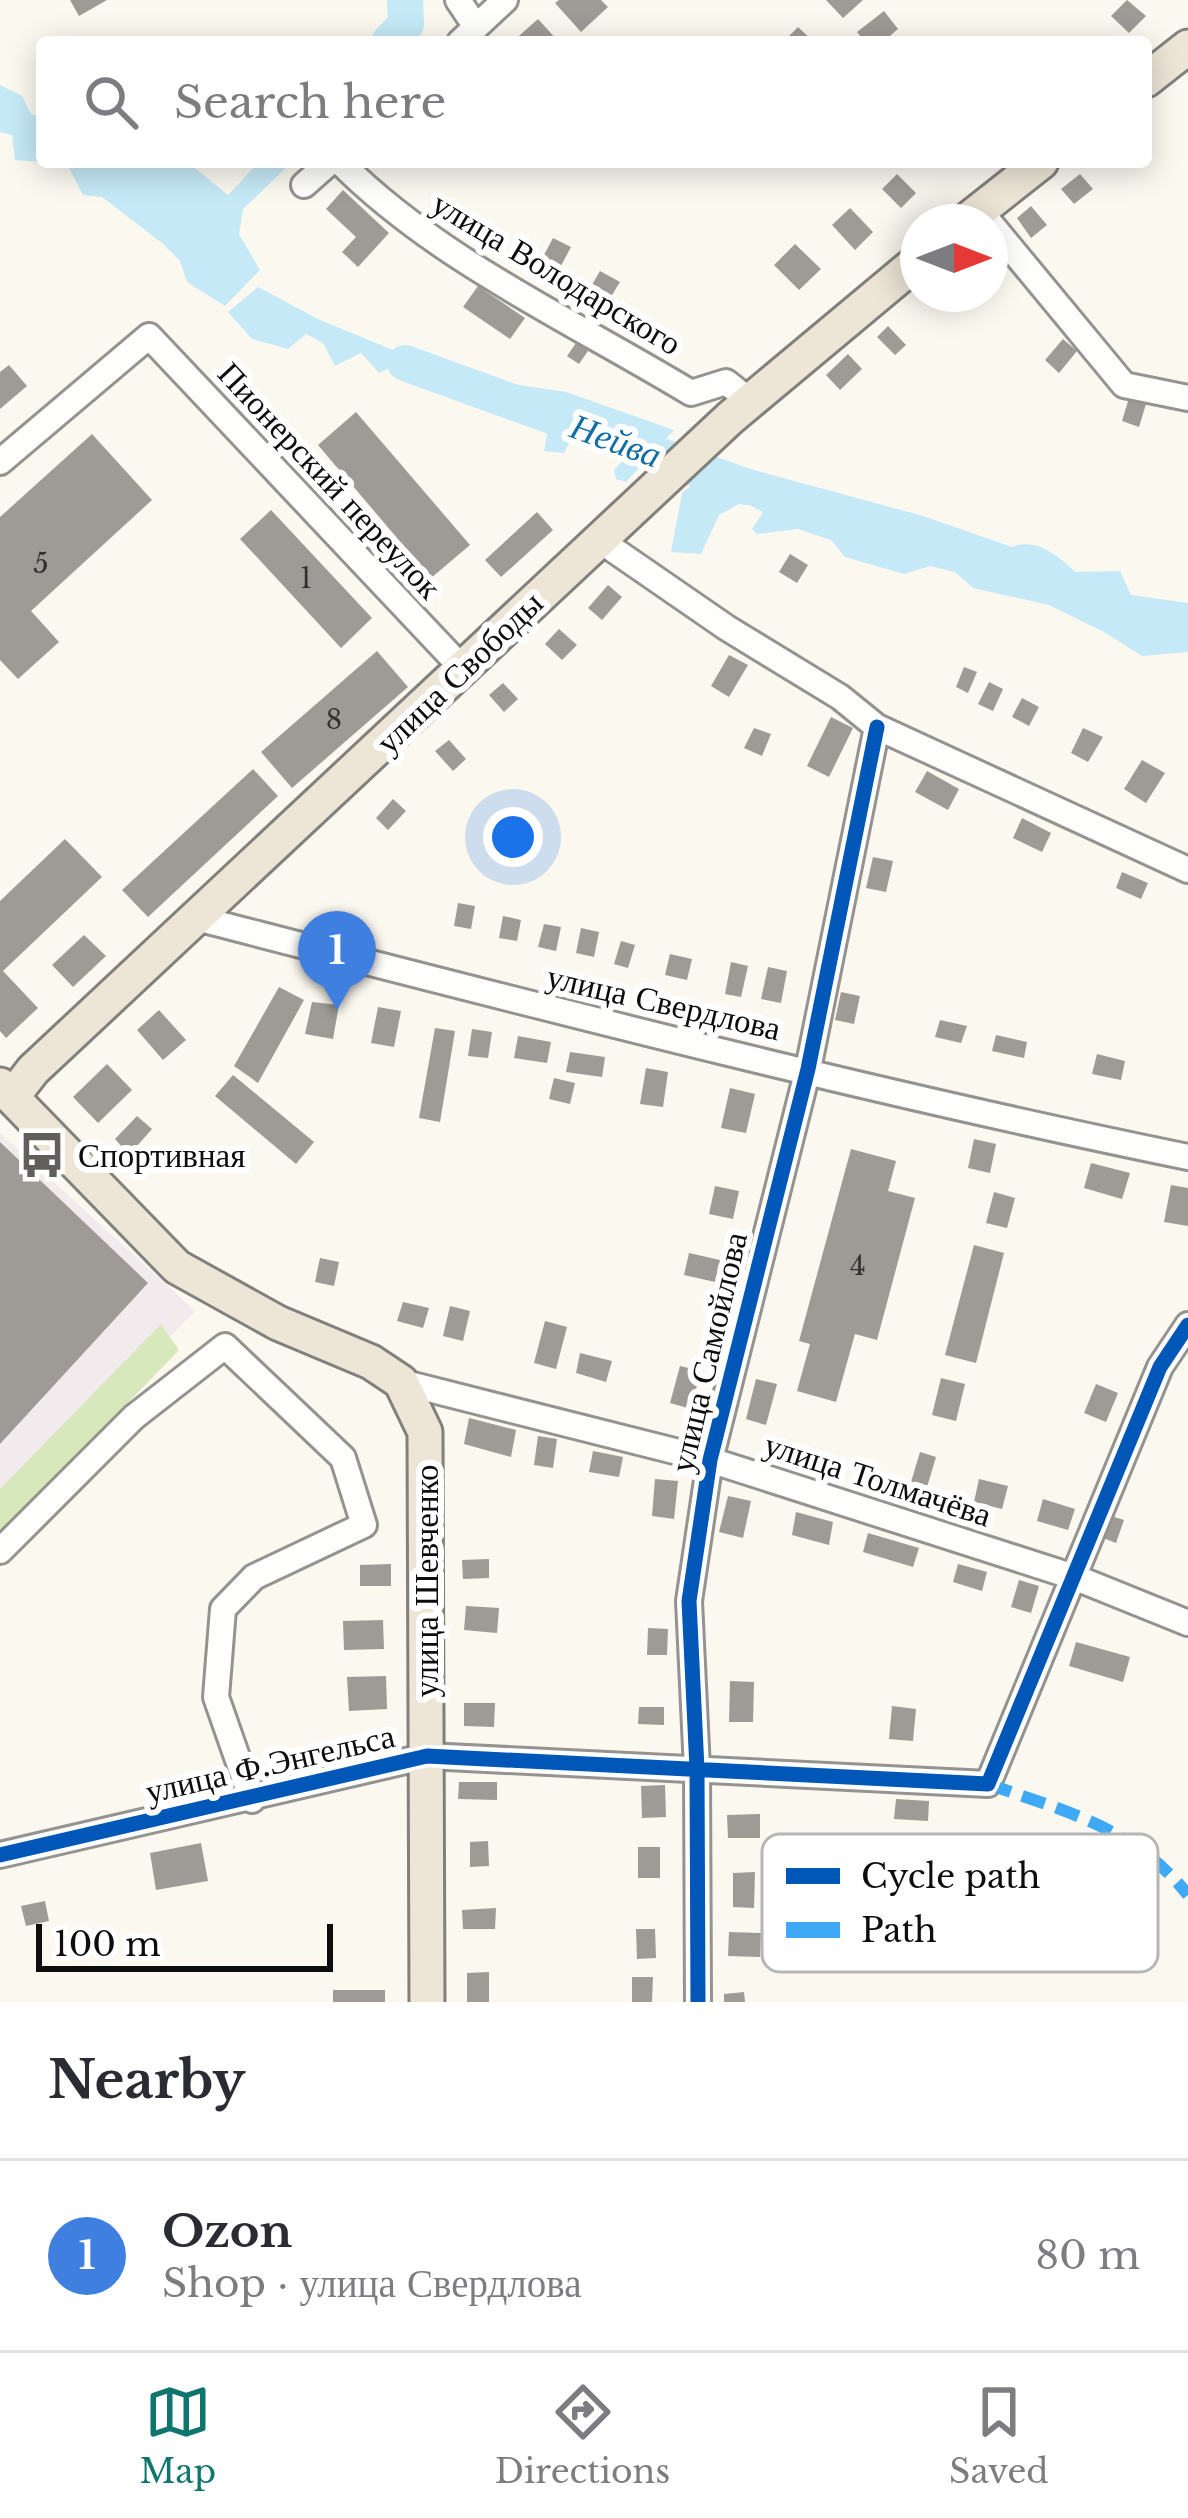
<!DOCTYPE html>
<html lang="en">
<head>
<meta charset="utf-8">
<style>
  :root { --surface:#fff; --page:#f2f2f3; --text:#2b2b33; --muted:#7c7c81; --line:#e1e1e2; --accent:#0f766e }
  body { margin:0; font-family:"Libre Baskerville",serif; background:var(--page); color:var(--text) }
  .compass { position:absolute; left:900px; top:204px; width:108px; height:108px; border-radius:50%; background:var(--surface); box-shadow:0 6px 30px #0003; rotate:90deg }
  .scale { position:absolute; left:36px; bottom:30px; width:297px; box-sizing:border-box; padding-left:12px; border:6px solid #0d0d0d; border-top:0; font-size:33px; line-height:42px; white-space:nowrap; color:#0d0d0d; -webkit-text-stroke:9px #fff; paint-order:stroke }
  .you { position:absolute; left:513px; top:837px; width:42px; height:42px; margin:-30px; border:9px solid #fff; border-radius:50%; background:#1a73e8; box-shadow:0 0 0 18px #1a73e833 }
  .badge { display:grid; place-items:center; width:78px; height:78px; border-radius:50%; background:var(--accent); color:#fff; font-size:39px; font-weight:700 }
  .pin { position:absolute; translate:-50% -99px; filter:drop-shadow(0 3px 6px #0008) }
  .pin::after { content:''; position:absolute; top:63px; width:42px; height:36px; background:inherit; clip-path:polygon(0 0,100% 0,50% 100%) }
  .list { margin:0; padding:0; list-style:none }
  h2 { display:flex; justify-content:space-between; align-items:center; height:156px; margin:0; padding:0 48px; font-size:51px }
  h2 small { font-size:39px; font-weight:400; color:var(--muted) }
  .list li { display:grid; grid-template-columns:78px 1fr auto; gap:36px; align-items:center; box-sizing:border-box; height:192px; padding:0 48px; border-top:3px solid var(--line) }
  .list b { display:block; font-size:45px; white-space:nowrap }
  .list p { margin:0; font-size:39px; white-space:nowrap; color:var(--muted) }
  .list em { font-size:39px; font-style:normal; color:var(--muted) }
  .icon { flex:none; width:66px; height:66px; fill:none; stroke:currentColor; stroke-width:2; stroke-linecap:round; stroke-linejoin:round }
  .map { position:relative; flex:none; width:1188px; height:2002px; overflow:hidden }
  .search { position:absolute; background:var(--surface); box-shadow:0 6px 30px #0003; left:36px; right:36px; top:36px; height:132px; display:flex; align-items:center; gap:30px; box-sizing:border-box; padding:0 42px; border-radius:12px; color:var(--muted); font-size:45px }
  .sheet { height:348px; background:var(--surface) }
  nav { display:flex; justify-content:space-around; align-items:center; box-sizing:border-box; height:168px; border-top:3px solid var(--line); background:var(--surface); font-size:33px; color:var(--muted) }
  nav a { display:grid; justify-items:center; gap:6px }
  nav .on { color:var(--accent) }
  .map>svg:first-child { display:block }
</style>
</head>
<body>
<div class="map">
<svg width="1188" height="2002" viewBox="0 0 1188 2002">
  <rect width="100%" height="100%" fill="#fbf8f0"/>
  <!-- industrial -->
  <path fill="#f2ebee" d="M0,1133L195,1311L0,1512Z"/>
  <!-- forest -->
  <path fill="#d7e9bc" d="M161,1324L179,1350L0,1535V1489Z"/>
  <!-- water -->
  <path fill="#c5e9f6" d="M0,85L22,96L31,114L42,119V162L15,160L12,135L0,132Z
    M45,162H176L195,168L228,195L259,162H292L243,209L239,234L260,270L225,306L187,282L180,261L162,243L102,197L83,195L67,164Z
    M258,287L320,320L454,375L439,391L414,383L408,368L391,367L379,373L361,353L335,366L323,343L306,334L288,349L252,339L228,312Z
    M494,381L566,392L674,430L626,482L616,479L614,470L632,451L575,430L564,453L544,451L550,419L518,406L510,412L484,389Z
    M721,461L923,516L1012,547C1038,537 1057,556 1076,572L1120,571L1131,595L1188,603V652L1142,656L1104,632L1049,605L973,588L955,572L930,566L904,574L845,557L831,540L798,529L757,534L752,529L763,512L743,502L719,515L701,554L671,552L682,493Z"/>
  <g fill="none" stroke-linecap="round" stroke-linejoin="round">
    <!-- river -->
    <path stroke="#c5e9f6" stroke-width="36" d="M389,42L406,24L405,0
      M405,363L747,487"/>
  </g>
  <!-- building -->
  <path fill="#9e9a96" d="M70,0H107L79,16Z
    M559,0H601L608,7L581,32L555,3Z
    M826,0H863L843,18Z
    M1127,0L1146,16L1129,33L1111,16Z
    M884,11L898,29L883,42H865L857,32Z
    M538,19L559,42H512Z
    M798,27L814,42H783Z
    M897,174L916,193L901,208L882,189Z
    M1080,174L1093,189L1074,204L1061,189Z
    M343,190L389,233L358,267L342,252L356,237L326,209Z
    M1031,206L1047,225L1031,238L1017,218Z
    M850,208L873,232L855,250L832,225Z
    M553,238L571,247L554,279L536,270Z
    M795,244L821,269L799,290L774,265Z
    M600,271L620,282L601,313L582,302Z
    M478,286L525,318L510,339L463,307Z
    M888,326L906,345L895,355L877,337Z
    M1063,339L1077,351L1059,373L1045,360Z
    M576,343L588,351L579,364L567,356Z
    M848,354L862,369L840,390L826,375Z
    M9,365L27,386L0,409V372Z
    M1129,398L1146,404L1139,427L1122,421Z
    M356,412L470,545L431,578L318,445Z
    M92,434L152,500L31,611L59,642L18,679L0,660V517Z
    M271,510L372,618L341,648L240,539Z
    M537,512L553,530L501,577L485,560Z
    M790,554L808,565L797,583L779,572Z
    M608,585L622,597L602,620L588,608Z
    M559,629L577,645L562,660L545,644Z
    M377,651L408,687L292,788L261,752Z
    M729,655L748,665L729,697L711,686Z
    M964,667L977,672L968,693L956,687Z
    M989,682L1003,689L993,711L978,704Z
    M503,683L518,699L504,712L489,695Z
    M1022,698L1039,707L1029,726L1012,717Z
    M831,717L853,728L829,777L807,766Z
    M754,728L771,734L762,756L744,748Z
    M1083,728L1103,737L1088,762L1071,753Z
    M449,740L466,759L453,771L435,751Z
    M1142,760L1165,773L1146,803L1124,789Z
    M253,769L278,796L148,917L122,890Z
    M927,771L959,789L948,810L915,792Z
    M393,799L406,811L388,830L376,818Z
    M1022,818L1051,833L1042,852L1013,838Z
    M65,839L102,877L3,971L38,1008L6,1038L0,1031V901Z
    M873,857L893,861L886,892L866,888Z
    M1122,872L1148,883L1141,899L1116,888Z
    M458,903L475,906L471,929L454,926Z
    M503,916L521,920L517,941L499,938Z
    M544,924L561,927L556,951L538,947Z
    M581,928L599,932L594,957L576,953Z
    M84,935L106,956L73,987L52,965Z
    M621,941L635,945L628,968L614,964Z
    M670,954L692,959L687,980L665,975Z
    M731,962L748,966L741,997L725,994Z
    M768,967L787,971L781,1003L761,999Z
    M279,987L304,1000L258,1083L234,1066Z
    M841,992L860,996L854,1024L835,1020Z
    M312,1002L339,1005L333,1039L305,1034Z
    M378,1007L401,1011L394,1047L371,1043Z
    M159,1010L186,1040L163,1060L137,1030Z
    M940,1020L967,1026L961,1043L935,1037Z
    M435,1028L455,1031L440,1122L419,1118Z
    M472,1029L492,1032L488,1058L468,1056Z
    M996,1035L1027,1042L1024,1058L992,1051Z
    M518,1036L551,1042L547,1063L514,1058Z
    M570,1052L605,1057L602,1077L566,1072Z
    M1097,1054L1125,1061L1121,1080L1092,1074Z
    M107,1064L132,1090L98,1123L73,1097Z
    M646,1068L668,1072L663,1107L640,1104Z
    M233,1075L314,1142L296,1164L215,1096Z
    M554,1078L575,1083L570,1104L549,1099Z
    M730,1088L755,1094L746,1133L721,1128Z
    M137,1116L152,1129L129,1155L115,1139Z
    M974,1139L996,1144L990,1173L968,1168Z
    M0,1142L148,1283L0,1444Z
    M851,1149L896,1161L888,1191L915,1198L877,1340L855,1334L836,1402L797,1391L810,1344L799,1341Z
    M1091,1163L1130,1173L1122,1199L1084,1188Z
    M1171,1185L1188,1188V1226L1164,1222Z
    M715,1186L739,1191L733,1219L709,1214Z
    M994,1192L1015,1198L1007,1228L986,1223Z
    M974,1245L1004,1253L976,1363L945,1355Z
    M689,1253L720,1260L715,1282L684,1275Z
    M320,1258L339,1262L334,1286L315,1282Z
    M403,1302L429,1308L423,1328L397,1321Z
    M450,1306L470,1311L463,1341L443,1336Z
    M545,1321L567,1327L556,1369L534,1363Z
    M580,1353L612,1361L606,1382L576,1373Z
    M680,1366L701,1371L691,1409L670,1403Z
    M941,1378L965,1384L956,1421L932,1415Z
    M756,1379L777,1384L766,1425L746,1419Z
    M1096,1384L1118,1393L1106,1422L1084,1413Z
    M469,1418L516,1430L511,1457L464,1444Z
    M538,1436L557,1439L553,1468L534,1465Z
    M593,1451L623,1457L619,1477L589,1472Z
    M920,1452L936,1457L927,1487L911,1482Z
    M655,1479L678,1481L674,1519L652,1516Z
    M979,1479L1008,1486L1002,1509L974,1502Z
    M728,1496L751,1501L743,1538L719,1532Z
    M1043,1499L1075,1509L1068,1530L1037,1521Z
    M796,1512L833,1522L829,1545L792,1535Z
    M1111,1516L1124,1520L1116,1543L1103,1538Z
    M868,1533L919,1548L913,1567L863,1552Z
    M489,1559V1578L463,1579L462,1560Z
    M391,1564V1586H360V1565Z
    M958,1564L987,1572L982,1591L953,1582Z
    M1019,1580L1039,1586L1031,1613L1011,1607Z
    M466,1606L499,1608L497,1633L464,1630Z
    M383,1620L384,1649L344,1650L343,1621Z
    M648,1628L668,1629L667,1655H647Z
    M1076,1642L1130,1657L1123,1682L1069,1666Z
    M386,1676L387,1709L349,1711L347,1677Z
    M730,1681L754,1682L753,1722H729Z
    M464,1703H495L494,1727L464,1726Z
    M892,1706L916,1709L913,1741L889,1739Z
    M639,1707H664V1725L638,1724Z
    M459,1782H497V1800L458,1799Z
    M665,1785L666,1817L642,1818L641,1786Z
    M896,1799L929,1801L928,1821L894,1819Z
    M760,1814V1838H728L727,1815Z
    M488,1841L489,1866L470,1867V1842Z
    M201,1843L208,1881L156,1890L150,1853Z
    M638,1847H660V1878H638Z
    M755,1872L754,1908L733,1907V1873Z
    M45,1901L49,1921L26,1926L21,1906Z
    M496,1908L495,1929H463L462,1910Z
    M636,1929H655L656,1958L637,1959Z
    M729,1932L761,1933L760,1957L728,1956Z
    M489,1972V2002H467V1973Z
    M632,1977H653L652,2002H632Z
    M333,1990H385V2002H333Z
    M744,1992L745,2002H724V1994Z"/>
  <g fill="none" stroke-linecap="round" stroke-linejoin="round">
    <defs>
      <path id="minor" d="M458,0L476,27
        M460,42L505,0
        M340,162C436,259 574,322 691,393L726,382L750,401
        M304,185L330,162
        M990,223L1124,385L1188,398
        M0,462L149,336L463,669
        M598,539L727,628L840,697L877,727L1188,870
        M196,918C526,1003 855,1089 1188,1157
        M401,1382L710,1460L1074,1577L1188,1623
        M0,1551L134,1417L225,1346L343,1458L364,1525L254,1577L223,1609L216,1697L252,1800
        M0,1855L427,1756L988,1784L1160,1367L1188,1325
        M698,2002L697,1769L689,1601L710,1460L808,1069L877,727"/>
      <path id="major" d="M1146,80L1188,47
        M965,222L1041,162
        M0,1085L177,1267L278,1323L371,1362L401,1382L425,1432L427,2002
        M12,1097L33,1070L730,418L918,261"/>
    </defs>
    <!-- minor casing -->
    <use href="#minor" stroke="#94938f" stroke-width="30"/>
    <!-- major casing -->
    <use href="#major" stroke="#81807c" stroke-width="39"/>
    <!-- minor -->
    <use href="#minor" stroke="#fefefd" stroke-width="24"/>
    <!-- major -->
    <use href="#major" stroke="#ede6d7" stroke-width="33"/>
    <!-- quiet -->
    <path stroke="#3fa9f5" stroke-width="12" stroke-dasharray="24 12" stroke-linecap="butt" d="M988,1784C1066,1812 1134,1827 1188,1895"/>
    <defs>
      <path id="cycleway" d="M0,1855L427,1756L988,1784L1160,1367L1188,1325
        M698,2002L697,1769L689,1601L710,1460L808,1069L877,727"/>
    </defs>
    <!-- cycleway casing -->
    <use href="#cycleway" stroke="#fff" stroke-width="22"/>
    <!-- cycleway -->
    <use href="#cycleway" stroke="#0057b8" stroke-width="15"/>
  </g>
  <!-- icons -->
  <defs>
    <symbol id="bus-bare" viewBox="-9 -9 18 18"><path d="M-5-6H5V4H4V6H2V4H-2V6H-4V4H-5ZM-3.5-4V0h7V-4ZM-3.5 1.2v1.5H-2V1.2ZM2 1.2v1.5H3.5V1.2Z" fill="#605f5c" stroke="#fff" stroke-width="2.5" paint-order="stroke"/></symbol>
  </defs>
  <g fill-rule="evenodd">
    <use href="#bus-bare" x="9" y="1122" width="66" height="66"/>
  </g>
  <g text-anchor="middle" stroke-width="12" stroke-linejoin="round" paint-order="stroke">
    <!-- number labels -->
    <g font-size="27" fill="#31302f">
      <text x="41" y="573">5</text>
      <text x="306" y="588">1</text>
      <text x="334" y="729">8</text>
      <text x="858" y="1275">4</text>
    </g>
    <!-- street labels -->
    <g font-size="33" fill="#0d0d0d" stroke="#fff">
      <text transform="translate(557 273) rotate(31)" y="12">улица Володарского</text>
      <text transform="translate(330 480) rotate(47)" y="12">Пионерский переулок</text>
      <text transform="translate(459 672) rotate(-44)" y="12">улица Свободы</text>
      <text transform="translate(664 1002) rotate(13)" y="12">улица Свердлова</text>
      <text transform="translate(708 1352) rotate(-77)" y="12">улица Самойлова</text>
      <text transform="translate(878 1479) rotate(18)" y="12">улица Толмачёва</text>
      <text transform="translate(426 1581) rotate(-90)" y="12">улица Шевченко</text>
      <text transform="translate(270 1763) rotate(-13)" y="12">улица Ф.Энгельса</text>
    </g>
    <!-- poi labels -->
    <g font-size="33" fill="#0d0d0d" stroke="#fff" text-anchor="start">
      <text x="78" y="1167">Спортивная</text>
    </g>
    <!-- water labels -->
    <g font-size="36" font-style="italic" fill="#106ea5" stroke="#fff">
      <text transform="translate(616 440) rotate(20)" y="13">Нейва</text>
    </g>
  </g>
  <!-- legend -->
  <rect x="762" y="1834" width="396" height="138" rx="18" fill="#fff" stroke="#b6b6b6" stroke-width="3"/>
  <rect x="786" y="1868" width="54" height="16" fill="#0057b8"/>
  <rect x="786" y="1922" width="54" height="16" fill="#3fa9f5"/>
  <g font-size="33" fill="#0d0d0d">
    <text x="861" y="1888">Cycle path</text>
    <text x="861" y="1942">Path</text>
  </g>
</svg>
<svg class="compass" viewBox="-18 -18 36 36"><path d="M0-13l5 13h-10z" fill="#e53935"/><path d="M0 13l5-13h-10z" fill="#7c7c81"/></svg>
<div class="scale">100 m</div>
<div class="you"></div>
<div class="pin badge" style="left:337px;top:1010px;background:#3f7fe0">1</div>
<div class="search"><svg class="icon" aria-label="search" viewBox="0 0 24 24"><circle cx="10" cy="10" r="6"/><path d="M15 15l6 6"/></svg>Search here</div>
</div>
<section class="sheet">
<h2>Nearby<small></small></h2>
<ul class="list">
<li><span class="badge" style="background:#3f7fe0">1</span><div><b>Ozon</b><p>Shop · улица Свердлова</p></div><em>80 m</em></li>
</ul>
</section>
<nav>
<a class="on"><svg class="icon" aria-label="map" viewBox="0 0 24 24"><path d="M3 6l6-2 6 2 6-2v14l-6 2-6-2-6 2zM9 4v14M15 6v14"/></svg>Map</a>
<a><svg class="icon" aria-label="directions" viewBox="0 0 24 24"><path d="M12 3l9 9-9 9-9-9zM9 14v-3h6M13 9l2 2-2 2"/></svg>Directions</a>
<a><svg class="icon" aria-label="saved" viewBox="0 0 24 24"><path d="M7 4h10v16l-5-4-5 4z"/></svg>Saved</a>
</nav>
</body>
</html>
